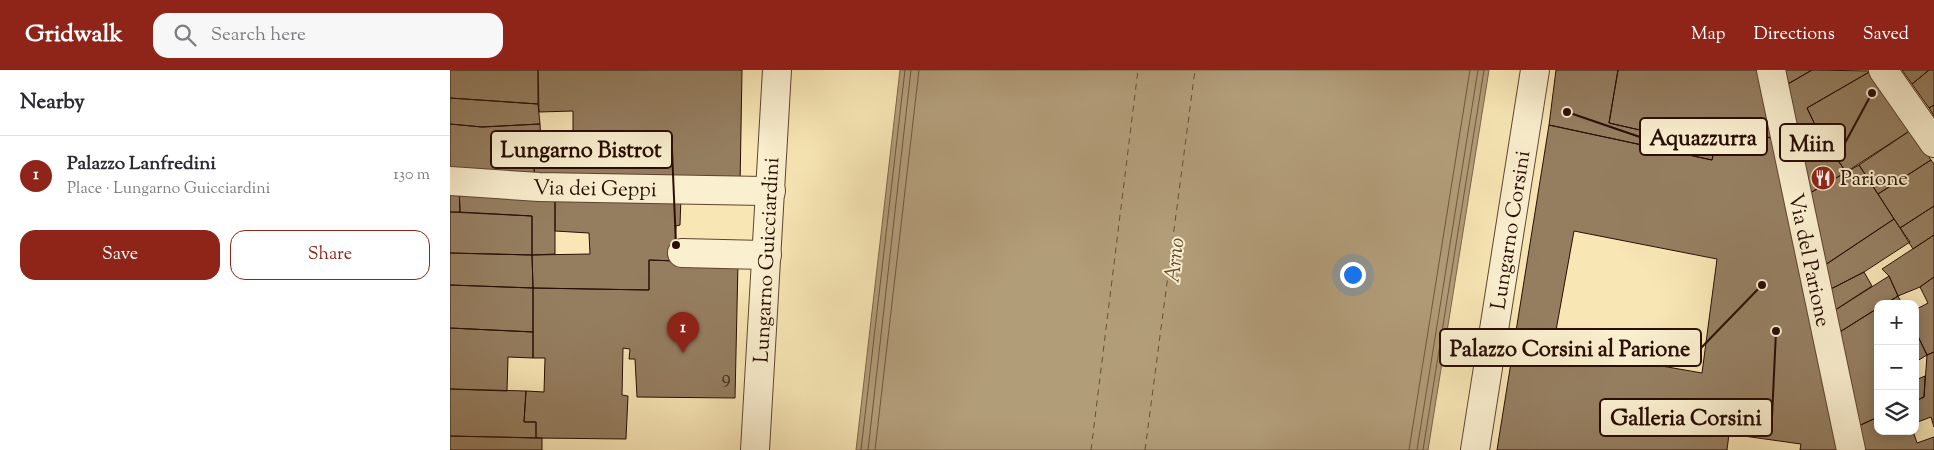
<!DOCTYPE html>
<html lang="en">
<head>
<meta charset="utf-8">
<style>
  :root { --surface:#fff; --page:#f7f7f7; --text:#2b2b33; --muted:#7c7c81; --line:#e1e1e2; --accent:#8f2418 }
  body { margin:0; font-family:"Sorts Mill Goudy",serif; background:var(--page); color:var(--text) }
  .controls { position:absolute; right:15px; bottom:15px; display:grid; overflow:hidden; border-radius:10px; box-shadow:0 2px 12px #0003 }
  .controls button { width:45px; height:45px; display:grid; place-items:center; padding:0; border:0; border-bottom:1px solid var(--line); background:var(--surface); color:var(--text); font:25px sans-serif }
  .you { position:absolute; left:902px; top:204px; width:18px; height:18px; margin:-12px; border:4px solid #fff; border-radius:50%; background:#1a73e8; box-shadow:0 0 0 8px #1a73e833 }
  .badge { display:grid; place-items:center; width:32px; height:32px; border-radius:50%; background:var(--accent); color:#fff; font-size:16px; font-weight:700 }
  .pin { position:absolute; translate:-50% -41px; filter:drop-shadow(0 1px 2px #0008) }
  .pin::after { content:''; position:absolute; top:26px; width:18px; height:15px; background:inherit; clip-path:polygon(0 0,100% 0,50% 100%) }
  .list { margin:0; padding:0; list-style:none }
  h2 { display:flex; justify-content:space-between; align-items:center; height:65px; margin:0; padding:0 20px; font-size:21px }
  h2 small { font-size:16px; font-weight:400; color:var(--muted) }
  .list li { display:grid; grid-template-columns:32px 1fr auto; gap:15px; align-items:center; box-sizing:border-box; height:80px; padding:0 20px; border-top:1px solid var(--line) }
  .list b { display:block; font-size:19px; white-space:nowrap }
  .list p { margin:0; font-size:16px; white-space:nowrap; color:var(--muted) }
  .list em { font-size:16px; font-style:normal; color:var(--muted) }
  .actions { display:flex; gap:10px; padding:15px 20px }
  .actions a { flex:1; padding:11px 0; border:1px solid var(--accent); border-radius:15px; text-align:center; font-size:18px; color:var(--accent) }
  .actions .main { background:var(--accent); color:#fff }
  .icon { flex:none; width:28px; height:28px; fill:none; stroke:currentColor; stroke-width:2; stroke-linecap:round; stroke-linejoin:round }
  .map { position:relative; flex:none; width:1484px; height:380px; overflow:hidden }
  header { display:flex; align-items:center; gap:30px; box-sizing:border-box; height:70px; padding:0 25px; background:var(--accent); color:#fff }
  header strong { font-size:24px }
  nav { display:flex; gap:28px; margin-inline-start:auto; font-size:18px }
  .search { width:350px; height:45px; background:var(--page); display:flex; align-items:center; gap:12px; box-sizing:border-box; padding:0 18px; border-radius:15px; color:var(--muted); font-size:19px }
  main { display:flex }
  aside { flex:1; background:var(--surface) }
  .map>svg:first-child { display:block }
</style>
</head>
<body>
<header>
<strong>Gridwalk</strong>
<div class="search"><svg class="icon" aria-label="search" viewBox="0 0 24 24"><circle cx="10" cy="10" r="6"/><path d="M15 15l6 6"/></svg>Search here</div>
<nav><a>Map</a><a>Directions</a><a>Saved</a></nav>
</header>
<main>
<aside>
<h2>Nearby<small></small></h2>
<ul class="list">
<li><span class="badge">1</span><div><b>Palazzo Lanfredini</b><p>Place · Lungarno Guicciardini</p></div><em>130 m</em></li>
</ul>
<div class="actions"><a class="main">Save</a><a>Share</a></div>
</aside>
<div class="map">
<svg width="1484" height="380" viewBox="0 0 1484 380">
  <rect width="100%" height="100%" fill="#f8e6b5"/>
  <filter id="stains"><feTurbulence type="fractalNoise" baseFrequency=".004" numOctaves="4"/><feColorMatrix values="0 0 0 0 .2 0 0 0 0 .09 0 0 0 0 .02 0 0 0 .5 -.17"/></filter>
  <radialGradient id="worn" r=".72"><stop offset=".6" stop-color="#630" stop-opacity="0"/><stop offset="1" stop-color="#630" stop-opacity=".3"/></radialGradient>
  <!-- water -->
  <path fill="#b29d79" stroke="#7b644a" d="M450,0H1039L978,380H406Z"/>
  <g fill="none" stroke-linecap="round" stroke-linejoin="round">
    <!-- shore -->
    <path stroke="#6e563e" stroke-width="1" d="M411,380L455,0
      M418,380L461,0
      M425,380L469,0
      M959,380L1020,0
      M967,380L1028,0
      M973,380L1034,0"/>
    <!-- ferry -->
    <path stroke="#674e39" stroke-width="1" stroke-dasharray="6 5" stroke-linecap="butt" d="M641,380L688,0
      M695,380L745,0"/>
  </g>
  <!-- building -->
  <path fill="#957e60" stroke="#290e04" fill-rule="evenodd" d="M0,0H88V34L0,28Z
    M88,0H292L290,117L84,113L85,72L91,73V64L123,61V41L89,42Z
    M1106,0H1168L1159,53L1265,77L1262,90L1099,55Z
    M1168,0H1315L1329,70L1269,55L1265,77L1159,53Z
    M1327,0H1362L1331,18Z
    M1362,0L1421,1L1357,38L1369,63L1342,78L1331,18Z
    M1452,0H1479L1462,14Z
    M1479,0H1484V35L1479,38L1462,14Z
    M1421,1L1461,60L1396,102L1369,63L1357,38Z
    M0,28L88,34L90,54L32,57L0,54Z
    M1484,35V46L1479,38Z
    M0,54L32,57L90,54L91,73L85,72L84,113L0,107Z
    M1099,55L1262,90L1269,55L1329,70L1395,380H1350L1351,374L1279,364L1277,380H1047ZM1124,161L1267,189L1252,303L1103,277Z
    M1461,60L1481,90L1428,124L1409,95Z
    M1369,63L1396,102L1353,127L1342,78Z
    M1481,90L1484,94V136L1450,158L1428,124Z
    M1409,95L1444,149L1369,199L1353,127Z
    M0,116L9,117L10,142H0Z
    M9,117L105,123V184L82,185V146L10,142Z
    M105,123L231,126L230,155L226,156L224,191L199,190V220L83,218L82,185L140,184L139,163L105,161Z
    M1484,136V165L1463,179L1450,158Z
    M0,142L82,146V185L0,183Z
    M1444,149L1460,172L1414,202L1375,222L1369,199Z
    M1484,165V207L1470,217L1448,226L1439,206L1432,199Z
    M0,183L82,185L83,218L0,215Z
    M199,190L288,193L285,328L187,327L185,289H179L180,279L173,278L172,325L178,326L176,369L86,368V352H74L76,321L94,322L95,288H83V218L199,220Z
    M1414,202L1422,216L1379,244L1375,222Z
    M1439,206L1448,226L1435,234H1428V238L1385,265L1379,244Z
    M1484,207V282L1477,285L1465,260V240L1478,233L1470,217Z
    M0,215L83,218V262L0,258Z
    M1448,226L1452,234H1435Z
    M1428,238V347L1404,358L1385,265Z
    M0,258L83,262V288L58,287L57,321L0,319Z
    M1465,260L1477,285L1467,291L1468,309L1475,306L1474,327L1465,331Z
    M1484,282V357L1481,347L1465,353V331L1474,327L1477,285Z
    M0,319L76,321L74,352H86V368L0,366Z
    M1428,347V361H1463L1467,373L1484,367V380H1409L1404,358Z
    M0,366L92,368V380H0Z"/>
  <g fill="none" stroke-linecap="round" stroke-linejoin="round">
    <defs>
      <path id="pedestrian" d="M1321,0L1401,380
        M1433,0L1484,73
        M0,111L89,117L321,121
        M232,183L317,185"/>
      <path id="minor" d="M305,380L327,0
        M1025,380L1085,0"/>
    </defs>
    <!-- pedestrian casing -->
    <use href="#pedestrian" stroke="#5d4430" stroke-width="30"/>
    <!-- minor casing -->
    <use href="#minor" stroke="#5d4430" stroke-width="30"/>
    <!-- pedestrian -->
    <use href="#pedestrian" stroke="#faefcf" stroke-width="28"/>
    <!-- minor -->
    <use href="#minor" stroke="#faefcf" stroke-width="28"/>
  </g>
  <!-- icons -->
  <defs>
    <symbol id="restaurant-disc" viewBox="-11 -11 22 22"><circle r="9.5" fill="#8f2418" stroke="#faefcf"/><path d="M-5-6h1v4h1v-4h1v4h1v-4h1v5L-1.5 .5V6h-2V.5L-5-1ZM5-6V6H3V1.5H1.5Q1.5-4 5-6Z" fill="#fff"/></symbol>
  </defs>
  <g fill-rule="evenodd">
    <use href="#restaurant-disc" x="1359" y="94" width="28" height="28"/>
  </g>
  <g text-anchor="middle" stroke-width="4" stroke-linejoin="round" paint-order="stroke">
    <!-- number labels -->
    <g font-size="19" fill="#442a1b">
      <text x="276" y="313">9</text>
    </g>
    <!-- poi labels -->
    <g font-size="21" fill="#290e04" stroke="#faefcf" text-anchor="start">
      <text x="1390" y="115">Parione</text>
    </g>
    <!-- street labels -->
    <g font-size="21" fill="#290e04" stroke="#faefcf">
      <text transform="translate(145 118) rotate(1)" y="7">Via dei Geppi</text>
      <text transform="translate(1060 160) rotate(-81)" y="7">Lungarno Corsini</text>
      <text transform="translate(316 190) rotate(-87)" y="7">Lungarno Guicciardini</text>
      <text transform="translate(1360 190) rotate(78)" y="7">Via del Parione</text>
    </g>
    <!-- water labels -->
    <g font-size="22" font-style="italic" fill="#674e39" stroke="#faefcf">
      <text transform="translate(723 190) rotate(-83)" y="8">Arno</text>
    </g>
  </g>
  <!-- callouts -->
  <path fill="none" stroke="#290e04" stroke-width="2" d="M1117 42L1190 67M1422 23L1395 73M226 175L222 80M1312 215L1251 278M1326 261L1322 347"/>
  <g fill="#290e04" stroke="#faefcf" stroke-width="2">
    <circle cx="1117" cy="42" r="5"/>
    <circle cx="1422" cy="23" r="5"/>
    <circle cx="226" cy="175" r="5"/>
    <circle cx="1312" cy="215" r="5"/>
    <circle cx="1326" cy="261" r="5"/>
  </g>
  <g fill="#faefcf" stroke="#290e04" stroke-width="2">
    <rect x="1190" y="48" width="127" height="37" rx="5"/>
    <rect x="1330" y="54" width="65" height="37" rx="5"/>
    <rect x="41" y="61" width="181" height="37" rx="5"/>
    <rect x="990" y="259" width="261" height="37" rx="5"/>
    <rect x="1150" y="329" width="172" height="37" rx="5"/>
  </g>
  <g font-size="22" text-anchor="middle" font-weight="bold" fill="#290e04">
    <text x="1253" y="75">Aquazzurra</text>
    <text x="1362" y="81">Miin</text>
    <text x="131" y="87">Lungarno Bistrot</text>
    <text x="1120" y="286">Palazzo Corsini al Parione</text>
    <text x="1236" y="355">Galleria Corsini</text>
  </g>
  <rect width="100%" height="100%" filter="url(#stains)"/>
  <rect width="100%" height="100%" fill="url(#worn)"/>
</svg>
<div class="controls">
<button>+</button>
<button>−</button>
<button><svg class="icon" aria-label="layers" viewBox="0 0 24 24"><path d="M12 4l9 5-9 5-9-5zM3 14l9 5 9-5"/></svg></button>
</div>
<div class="you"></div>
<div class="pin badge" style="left:233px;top:283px">1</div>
</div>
</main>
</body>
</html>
